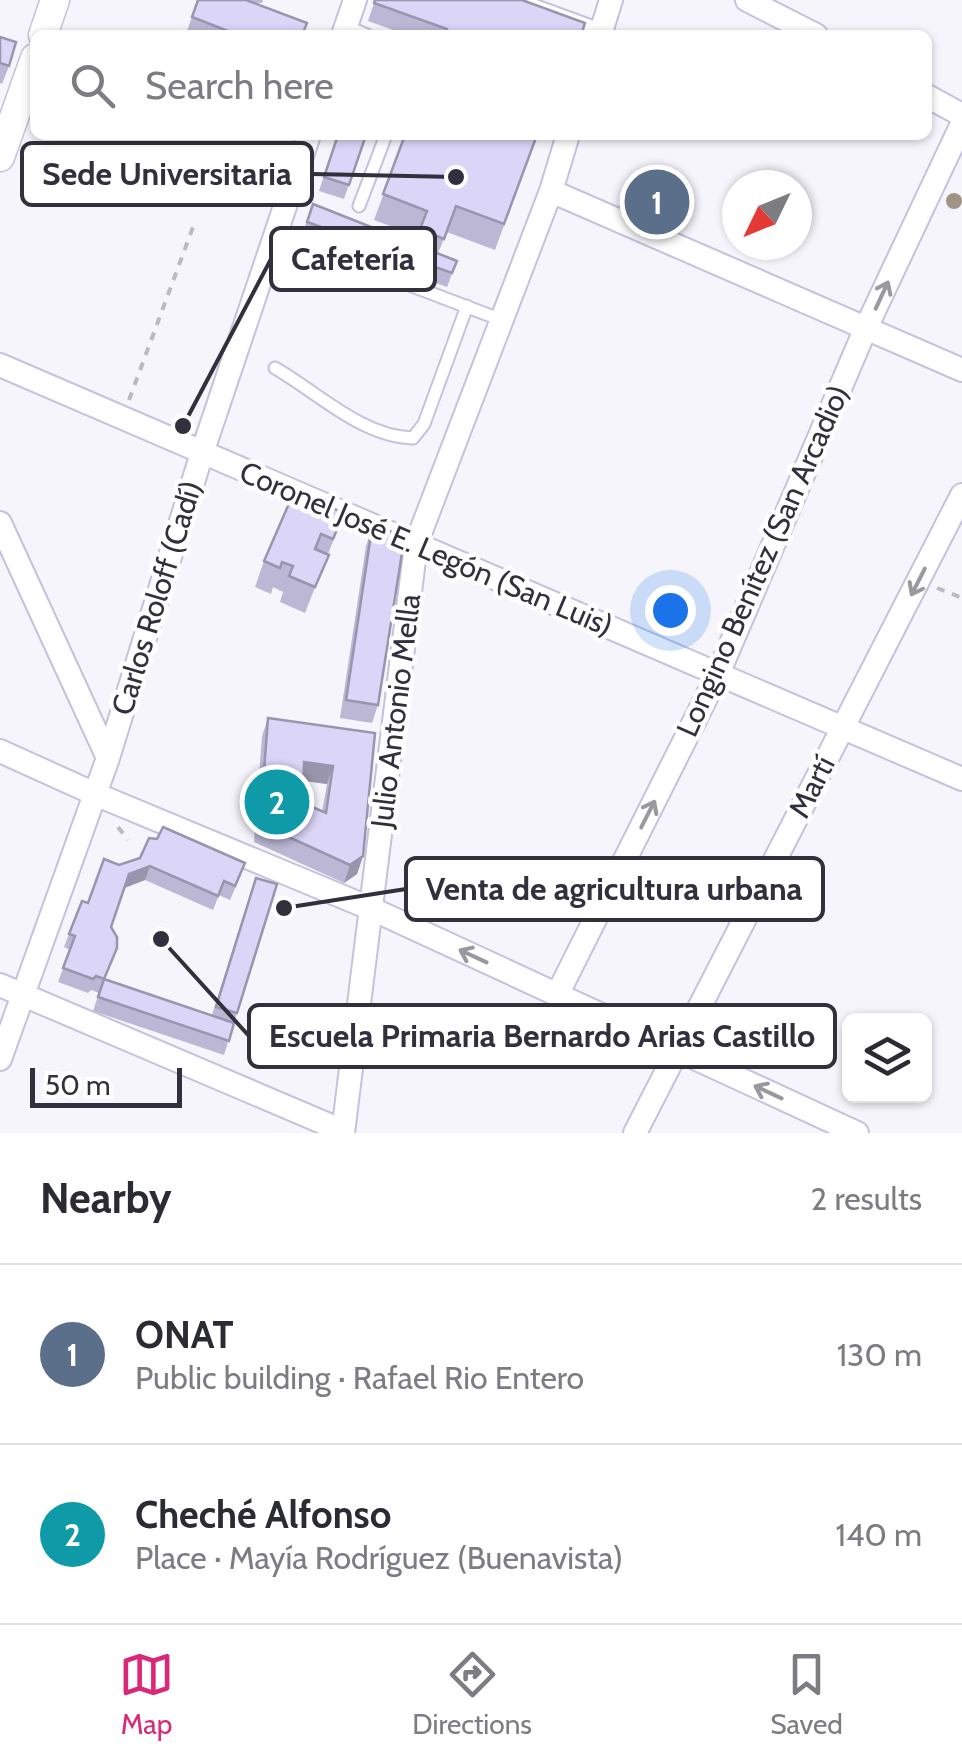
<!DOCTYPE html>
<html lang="en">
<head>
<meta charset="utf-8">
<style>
  :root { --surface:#fff; --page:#f7f7f7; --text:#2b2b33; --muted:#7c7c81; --line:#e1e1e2; --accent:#db2777 }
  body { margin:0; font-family:Cabin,sans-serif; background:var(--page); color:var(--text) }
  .controls { position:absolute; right:30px; bottom:30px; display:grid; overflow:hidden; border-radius:15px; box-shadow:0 2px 8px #0004 }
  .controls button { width:90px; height:90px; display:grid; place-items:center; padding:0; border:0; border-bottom:2px solid var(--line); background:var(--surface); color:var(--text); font:50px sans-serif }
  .compass { position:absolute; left:722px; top:170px; width:90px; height:90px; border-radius:50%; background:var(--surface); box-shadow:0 2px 8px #0004; rotate:227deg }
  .scale { position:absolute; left:30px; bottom:25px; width:152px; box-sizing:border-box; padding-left:10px; border:5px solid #32303c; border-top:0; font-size:28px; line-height:35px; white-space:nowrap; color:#32303c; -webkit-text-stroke:8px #fff; paint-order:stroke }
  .you { position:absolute; left:670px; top:610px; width:35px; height:35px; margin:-25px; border:8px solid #fff; border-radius:50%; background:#1a73e8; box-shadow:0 0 0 15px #1a73e833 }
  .badge { display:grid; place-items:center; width:65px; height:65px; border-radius:50%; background:var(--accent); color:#fff; font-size:32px; font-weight:700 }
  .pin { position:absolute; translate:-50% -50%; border:5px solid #fff; box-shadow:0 2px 10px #0006 }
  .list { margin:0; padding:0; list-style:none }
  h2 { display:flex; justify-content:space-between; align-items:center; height:130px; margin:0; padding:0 40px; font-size:42px }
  h2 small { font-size:32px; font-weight:400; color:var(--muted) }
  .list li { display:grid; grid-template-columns:65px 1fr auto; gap:30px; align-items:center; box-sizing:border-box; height:180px; padding:0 40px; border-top:2px solid var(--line) }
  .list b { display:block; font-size:38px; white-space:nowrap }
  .list p { margin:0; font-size:32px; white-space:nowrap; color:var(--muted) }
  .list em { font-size:32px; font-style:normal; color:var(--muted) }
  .icon { flex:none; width:55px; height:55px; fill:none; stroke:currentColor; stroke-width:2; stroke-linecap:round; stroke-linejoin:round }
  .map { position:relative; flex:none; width:962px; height:1133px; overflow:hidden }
  .search { position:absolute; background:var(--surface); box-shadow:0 2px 8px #0004; left:30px; right:30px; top:30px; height:110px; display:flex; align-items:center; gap:25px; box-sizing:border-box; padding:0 35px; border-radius:15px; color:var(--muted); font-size:38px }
  .sheet { height:490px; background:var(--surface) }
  nav { display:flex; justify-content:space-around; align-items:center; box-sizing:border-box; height:140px; border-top:2px solid var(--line); background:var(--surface); font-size:28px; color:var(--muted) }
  nav a { display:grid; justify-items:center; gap:5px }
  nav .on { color:var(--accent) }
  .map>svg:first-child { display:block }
</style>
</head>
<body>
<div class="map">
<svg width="962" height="1133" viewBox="0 0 962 1133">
  <rect width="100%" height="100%" fill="#f6f5fc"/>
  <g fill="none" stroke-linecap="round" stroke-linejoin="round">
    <defs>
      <path id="service" d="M346,26L367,35
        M359,206L386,135
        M315,249L499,319
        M275,368C317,392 362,437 413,438L424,424L467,306"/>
      <path id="minor" d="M504,0L600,35
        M747,0L816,35
        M343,35L355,0
        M600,35L611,0
        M927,96L962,115
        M551,191L962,370
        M0,365L962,779
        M0,523L108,758
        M0,751L95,794L372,909L857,1133
        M0,985L343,1131
        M557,995L718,674L865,330L962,124
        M0,1059L108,758L202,453L309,135
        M343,1133L416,544L551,191L568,135
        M635,1133L962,495"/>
      <path id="tertiary" d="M43,35L55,0
        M0,157L35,58"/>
    </defs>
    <!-- service casing -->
    <use href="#service" stroke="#c5c1de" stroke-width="15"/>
    <!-- minor casing -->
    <use href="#minor" stroke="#c5c1de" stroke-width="26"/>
    <!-- tertiary casing -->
    <use href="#tertiary" stroke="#c5c1de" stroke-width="31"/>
    <!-- path -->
    <path stroke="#bbb9c2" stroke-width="4" stroke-dasharray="8 8" stroke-linecap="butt" d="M129,400L193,227
      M937,588L962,598
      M118,827L128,840"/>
    <!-- service -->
    <use href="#service" stroke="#fff" stroke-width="11"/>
    <!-- minor -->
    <use href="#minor" stroke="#fff" stroke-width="22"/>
    <!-- tertiary -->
    <use href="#tertiary" stroke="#fff" stroke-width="28"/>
  </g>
  <!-- trees -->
  <circle fill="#a09585" cx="954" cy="201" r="8"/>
  <!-- wall -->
  <path fill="#bcb7d4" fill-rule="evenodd" d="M198,0H263L262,3H253L302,35H197L187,31Z
    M375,0L581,35H407L368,21Z
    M0,37L9,66L2,84L0,83Z
    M337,135H366L344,199L319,191Z
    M405,135H537L495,250L447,232L438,253L457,261L447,287L302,235L313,204L414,244L417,236L374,220Z
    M344,513L305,613L280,602L283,592L273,587L271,594L255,587L264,561Z
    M372,528L378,705L372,723L340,718L366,546Z
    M268,718L375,733L363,856L357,874L344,883L254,842L262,736ZM304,781L327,784L322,811L303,803Z
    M140,858L240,877L230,900L219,895L213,910L145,880L125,888L111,927L105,980L212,1015L251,891L277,884L224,1055L93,1011L99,993L91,990L88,993L58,982L70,950L64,947L69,934L88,903L119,865Z"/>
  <!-- shaded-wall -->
  <path fill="#9995ad" d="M304,762L333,766L327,784L297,780Z
    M363,856L357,874L344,883L350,865Z
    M150,866L145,880L124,888L129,874Z"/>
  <!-- building -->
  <path fill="#dbd5f7" stroke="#9995ad" stroke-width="2.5" fill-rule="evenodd" d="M198,0H246L307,23L302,35H238L192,17Z
    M375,0H522L585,23L581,35H445L447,29L374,3Z
    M0,37L16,42L9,66L0,63Z
    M338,135H366L349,185L324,177Z
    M405,135H537L504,224L456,206L444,239L420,229L427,211L383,194Z
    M313,204L457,261L452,273L307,222Z
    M294,492L344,513L333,539L321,534L315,549L329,555L315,587L289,576L293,566L282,562L280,568L264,561Z
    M372,528L405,534L378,705L346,700Z
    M268,718L375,733L363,856L350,865L260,824ZM304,762L333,766L326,813L303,803Z
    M163,827L245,863L235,886L224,881L218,896L150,866L129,874L111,927L117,937V948L104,979L96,976L93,979L63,968L75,936L69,934L82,901L88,903L104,859L119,865L140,858L149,838L157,839Z
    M256,878L277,884L237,1013L216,1007Z
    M104,979L234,1023L229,1041L98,997Z"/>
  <!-- one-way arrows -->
  <defs><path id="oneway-shaft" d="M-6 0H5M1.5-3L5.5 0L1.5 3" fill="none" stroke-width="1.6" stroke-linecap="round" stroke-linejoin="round" transform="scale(2.5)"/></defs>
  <g stroke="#98989e">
    <use href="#oneway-shaft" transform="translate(882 295) rotate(-65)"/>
    <use href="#oneway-shaft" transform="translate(918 582) rotate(117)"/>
    <use href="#oneway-shaft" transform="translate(648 814) rotate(-63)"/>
    <use href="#oneway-shaft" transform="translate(473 956) rotate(-155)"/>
    <use href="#oneway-shaft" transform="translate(768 1092) rotate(-155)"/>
  </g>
  <g text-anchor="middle" stroke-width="9" stroke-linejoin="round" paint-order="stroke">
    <!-- street labels -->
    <g font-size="30" fill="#32303c" stroke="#fff">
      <text transform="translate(426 549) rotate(23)" y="10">Coronel José E. Legón (San Luis)</text>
      <text transform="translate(763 561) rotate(-66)" y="10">Longino Benítez (San Arcadio)</text>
      <text transform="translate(157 598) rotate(-73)" y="10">Carlos Roloff (Cadí)</text>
      <text transform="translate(396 711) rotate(-83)" y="10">Julio Antonio Mella</text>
      <text transform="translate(812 787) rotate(-63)" y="10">Martí</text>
    </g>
  </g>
  <!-- callouts -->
  <path fill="none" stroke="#32303c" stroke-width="4" d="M456 177L312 174M183 426L271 259M284 908L406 889M161 939L249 1036"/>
  <g fill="#32303c" stroke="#fff" stroke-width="4">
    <circle cx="456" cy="177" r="10"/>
    <circle cx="183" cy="426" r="10"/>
    <circle cx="284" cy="908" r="10"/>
    <circle cx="161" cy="939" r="10"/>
  </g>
  <g fill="#fff" stroke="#32303c" stroke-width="4">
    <rect x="22" y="143" width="290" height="62" rx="10"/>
    <rect x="271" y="228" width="164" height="62" rx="10"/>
    <rect x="406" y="858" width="417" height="62" rx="10"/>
    <rect x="249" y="1005" width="586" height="62" rx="10"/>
  </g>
  <g font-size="32" text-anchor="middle" font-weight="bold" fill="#32303c">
    <text x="167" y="185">Sede Universitaria</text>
    <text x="353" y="270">Cafetería</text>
    <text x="614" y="900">Venta de agricultura urbana</text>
    <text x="542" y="1047">Escuela Primaria Bernardo Arias Castillo</text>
  </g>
</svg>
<div class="controls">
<button><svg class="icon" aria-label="layers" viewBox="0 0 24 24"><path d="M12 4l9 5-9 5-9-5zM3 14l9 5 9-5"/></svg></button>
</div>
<svg class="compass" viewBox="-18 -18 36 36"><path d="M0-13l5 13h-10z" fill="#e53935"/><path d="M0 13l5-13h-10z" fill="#7c7c81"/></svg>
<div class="scale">50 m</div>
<div class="you"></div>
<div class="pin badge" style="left:657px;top:202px;background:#5c6f8a">1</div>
<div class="pin badge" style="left:277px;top:802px;background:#0f9aa8">2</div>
<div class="search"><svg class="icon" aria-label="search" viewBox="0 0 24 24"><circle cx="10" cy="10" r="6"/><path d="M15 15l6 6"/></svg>Search here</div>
</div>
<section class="sheet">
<h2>Nearby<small>2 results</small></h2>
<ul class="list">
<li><span class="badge" style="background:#5c6f8a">1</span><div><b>ONAT</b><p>Public building · Rafael Rio Entero</p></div><em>130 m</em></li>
<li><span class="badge" style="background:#0f9aa8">2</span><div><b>Cheché Alfonso</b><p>Place · Mayía Rodríguez (Buenavista)</p></div><em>140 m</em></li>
</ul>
</section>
<nav>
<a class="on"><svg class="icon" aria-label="map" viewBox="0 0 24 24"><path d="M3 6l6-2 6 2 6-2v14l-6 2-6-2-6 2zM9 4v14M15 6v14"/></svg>Map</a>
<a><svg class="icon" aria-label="directions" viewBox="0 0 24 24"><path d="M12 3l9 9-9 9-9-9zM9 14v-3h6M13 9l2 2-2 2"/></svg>Directions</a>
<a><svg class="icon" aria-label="saved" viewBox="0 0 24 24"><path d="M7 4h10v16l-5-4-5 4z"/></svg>Saved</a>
</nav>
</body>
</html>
